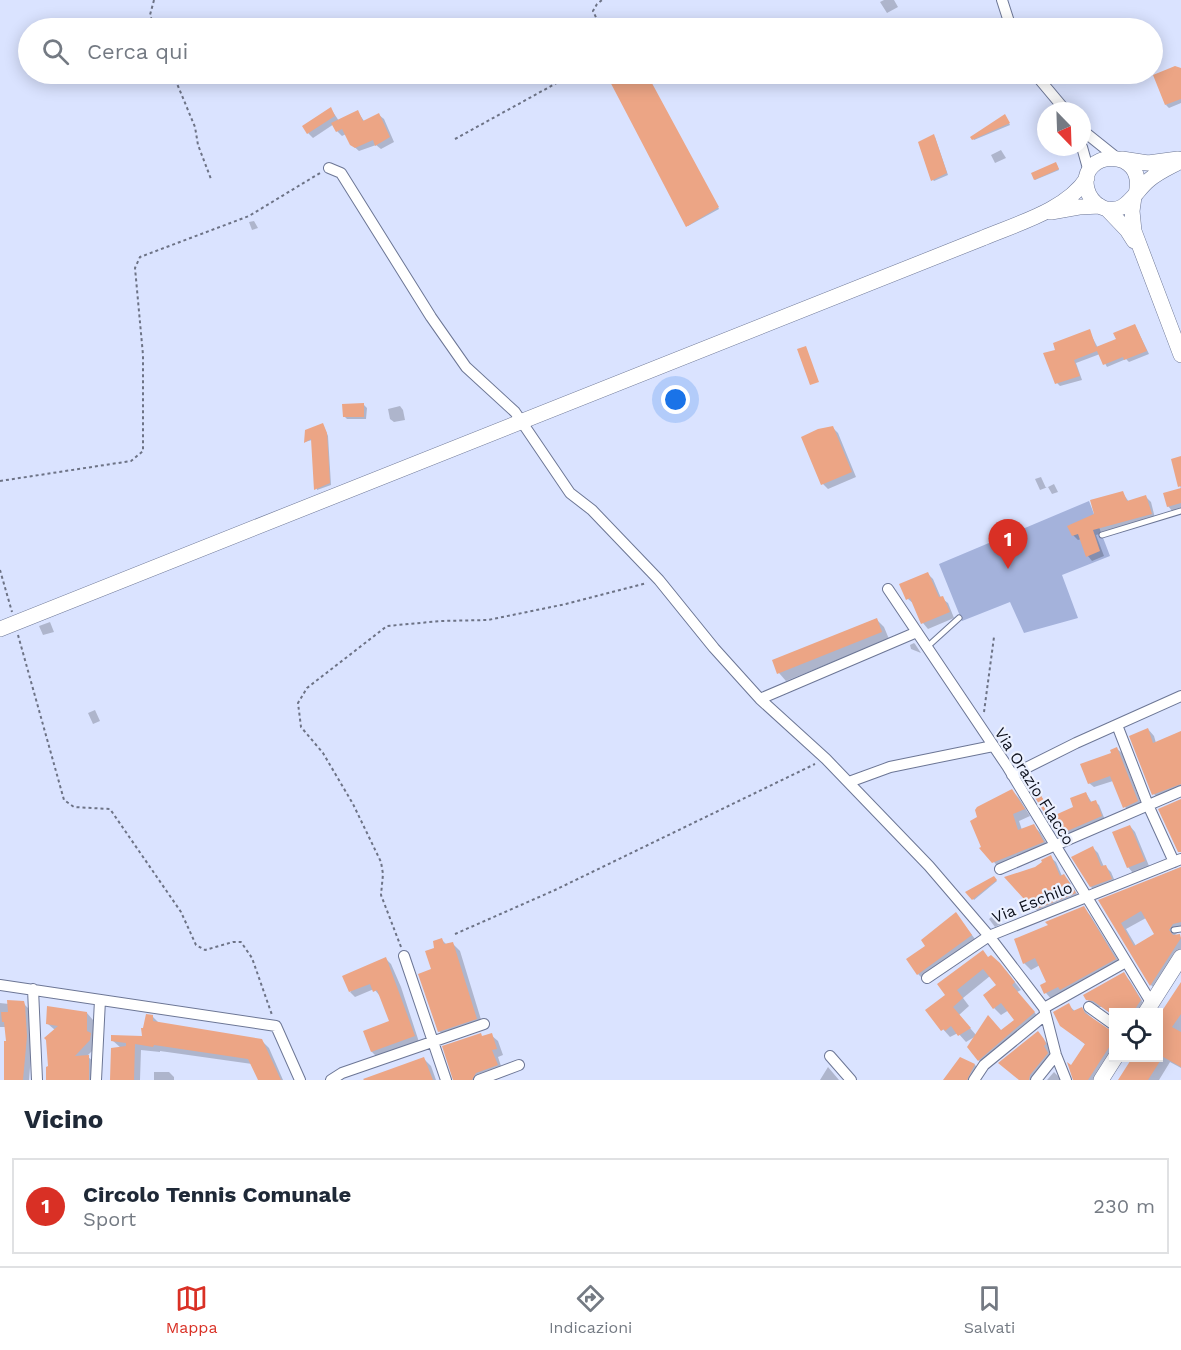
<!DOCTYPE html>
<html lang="it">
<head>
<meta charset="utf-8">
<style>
  :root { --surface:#fff; --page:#f2f2f3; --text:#1f2937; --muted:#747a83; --line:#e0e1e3; --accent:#d93025 }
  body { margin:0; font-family:"Work Sans",sans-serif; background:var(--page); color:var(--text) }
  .controls { position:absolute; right:18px; bottom:18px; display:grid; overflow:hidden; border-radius:0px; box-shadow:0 3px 15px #0003 }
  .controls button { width:54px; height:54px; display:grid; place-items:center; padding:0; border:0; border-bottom:2px solid var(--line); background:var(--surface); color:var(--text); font:30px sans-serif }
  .compass { position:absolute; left:1037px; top:102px; width:54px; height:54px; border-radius:50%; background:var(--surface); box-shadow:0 3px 15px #0003; rotate:157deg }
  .you { position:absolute; left:676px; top:400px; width:21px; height:21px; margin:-15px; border:4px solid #fff; border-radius:50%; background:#1a73e8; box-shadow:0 0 0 9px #1a73e833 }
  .badge { display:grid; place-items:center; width:39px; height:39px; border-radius:50%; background:var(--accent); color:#fff; font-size:20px; font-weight:700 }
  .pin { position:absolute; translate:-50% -50px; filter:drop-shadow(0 2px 3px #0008) }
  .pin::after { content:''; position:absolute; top:32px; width:21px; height:18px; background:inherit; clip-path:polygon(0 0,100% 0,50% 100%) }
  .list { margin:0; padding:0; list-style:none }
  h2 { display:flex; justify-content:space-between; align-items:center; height:78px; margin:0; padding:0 24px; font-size:26px }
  h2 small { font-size:20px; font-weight:400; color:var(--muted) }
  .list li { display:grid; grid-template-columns:39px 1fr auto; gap:18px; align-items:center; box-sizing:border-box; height:96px; margin:0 12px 12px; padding:0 12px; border:2px solid var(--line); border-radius:0px }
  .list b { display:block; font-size:22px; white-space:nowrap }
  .list p { margin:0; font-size:20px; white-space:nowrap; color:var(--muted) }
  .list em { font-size:20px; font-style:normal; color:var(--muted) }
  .icon { flex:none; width:33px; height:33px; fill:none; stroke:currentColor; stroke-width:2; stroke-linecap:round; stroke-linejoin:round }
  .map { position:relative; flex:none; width:1181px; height:1080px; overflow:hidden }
  .search { position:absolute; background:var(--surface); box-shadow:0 3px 15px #0003; left:18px; right:18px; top:18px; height:66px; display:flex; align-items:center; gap:15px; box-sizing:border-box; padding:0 21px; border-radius:33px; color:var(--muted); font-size:22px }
  .sheet { height:186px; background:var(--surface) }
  nav { display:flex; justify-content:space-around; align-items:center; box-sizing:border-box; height:84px; border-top:2px solid var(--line); background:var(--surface); font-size:16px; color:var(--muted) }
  nav a { display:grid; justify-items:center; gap:3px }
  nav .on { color:var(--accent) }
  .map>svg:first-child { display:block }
</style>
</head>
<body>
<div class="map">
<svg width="1181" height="1080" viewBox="0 0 1181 1080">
  <rect width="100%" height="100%" fill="#dae3ff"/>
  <!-- green -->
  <path fill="#a4b2db" d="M1089,501L1110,556L1062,575L1078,618L1024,633L1010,602L962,621L939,564Z"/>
  <!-- shadow -->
  <path fill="#0003" fill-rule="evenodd" d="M884,0H894L898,7L887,13L880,2Z
    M1181,69V103L1169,108L1166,105Z
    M608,74H646L719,209L688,226Z
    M331,109L339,121L358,112L364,121L379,115L384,119L394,142L381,149L376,145L359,151L351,144L346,134L342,136L337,131L334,124L313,138L308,133Z
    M1006,117L1010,125L974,140L972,137Z
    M935,137L948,175L934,181L933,180Z
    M1001,150L1006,158L995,163L991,155Z
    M1057,165L1059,170L1035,180L1033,174Z
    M254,221L258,228L252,230L249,222Z
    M1135,325L1149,354L1129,362L1126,359L1107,367L1100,354L1076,363L1082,380L1060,386L1057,383V351L1089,331L1098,348L1118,340Z
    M364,405L367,408L366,419H347L344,416Z
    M400,406L403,410L405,420L394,422L390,419L388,409Z
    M324,427L328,436L331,485L317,490L312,440L305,442L307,431Z
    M833,428L838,433L856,477L828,489L823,484Z
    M1181,459V510L1173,512L1168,506L1181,489L1173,460Z
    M1041,477L1046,488L1054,484L1058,492L1052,494L1048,487L1040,490L1035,479Z
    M1122,492L1129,502L1146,497L1151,502L1155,518L1096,535L1104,556L1092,561L1088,556L1081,539L1078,540L1073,535Z
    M928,574L933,579L941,598L948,603L954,618L928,629L923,623L914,604L908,599L901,585Z
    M876,619L884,627L889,639L786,681L779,673L774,661Z
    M50,622L54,632L43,635L39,626Z
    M914,643L915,644L921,653L911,649L910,645Z
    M95,710L100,721L93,724L88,713Z
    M1148,729L1154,736L1156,743L1181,735V792L1160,801L1154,794Z
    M1117,749L1122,753L1142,806L1129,811L1125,807L1113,781L1094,787L1089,783Z
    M1029,777L1054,817L1075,808L1086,793L1092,803L1095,802L1099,805L1105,820L1063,838Z
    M1012,791L1019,798L1030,816L1019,821L1022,830L1033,826L1040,832L1050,849L1000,869L994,862Z
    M1130,826L1135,832L1149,866L1133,873L1128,867Z
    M1093,848L1098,853L1104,867H1106L1111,872L1116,884L1096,892L1091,887Z
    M1050,857L1056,862L1062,876H1064L1069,881L1080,899L1041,914L1035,909L1036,868Z
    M1181,867V929L1174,936L1181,938V954L1157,991L1151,985L1100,901ZM1146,918L1156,935L1136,946L1126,929Z
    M994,878L997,881L974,900L967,892Z
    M1083,908L1090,915L1122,966L1052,1000L1046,993L1042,985L1048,982L1040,965L1031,970L1024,963L1051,926Z
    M956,914L978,943L925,981L918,974Z
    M994,915L1001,924L995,927L989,919Z
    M442,940L447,945L452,943L460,951L483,1026L446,1038L439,1031L433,970L436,948Z
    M989,958L1007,972L1021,990L1017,992L1041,1020L986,1067L979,1060L976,1036L966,1042L958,1033L950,1037L927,1011ZM990,976L998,986L994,1008L1001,1015L1009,1010L1016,1020L1002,1032L976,1035L959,1015L969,1006L963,998Z
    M386,959L391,964L401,987L419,1042L377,1057L372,1052L365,1032L391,1022L380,996L374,989L355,997L350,992Z
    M1123,974L1130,981L1147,1009L1144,1012H1114V1016L1102,1007H1094L1087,999Z
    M1181,985V1068L1170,1062L1159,1080H1119L1134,1058H1158V1020Z
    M0,1003L9,1004L23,1003L29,1009L32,1043L29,1080H6L8,1042L6,1027H0Z
    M1068,1005L1076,1012L1081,1008L1109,1033H1114V1058L1099,1080H1074L1072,1067L1086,1045L1061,1025Z
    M87,1013L93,1020V1038L96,1047L87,1056L95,1063V1080H48L55,1030L48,1024Z
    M153,1017L160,1024L262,1041L269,1048L283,1080H259L252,1064L160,1051V1052L141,1050L140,1080H111L121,1048L112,1040L143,1037Z
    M491,1035L498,1041L503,1055L498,1057L503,1072L483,1080H456L483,1037Z
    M1044,1040L1051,1047L1052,1052L1050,1053L1054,1061L1039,1080H1019Z
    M424,1059L431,1066L436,1080H365Z
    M960,1059L975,1065L981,1072L977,1080H944Z
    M828,1067L839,1080H820Z
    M154,1072H169L174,1077V1080H154Z
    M1054,1072L1060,1078L1061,1080H1047Z"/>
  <!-- building -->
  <path fill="#eca585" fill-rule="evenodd" d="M1175,66L1181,68V99L1165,105L1153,75Z
    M606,74H647L719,207L686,227Z
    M331,107L335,116L307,134L302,126Z
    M358,110L363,121L379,113L390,137L375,146L373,140L355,148L350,145L342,129L336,132L331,123Z
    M1005,114L1010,123L972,140L970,137Z
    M934,134L947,173L931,181L918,142Z
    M1056,162L1059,169L1034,180L1031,173Z
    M1135,324L1147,351L1124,360L1123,357L1103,365L1097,351L1074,360L1080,376L1055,384L1043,353L1055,350L1053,343L1090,329L1096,347L1116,339L1113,333Z
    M806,346L819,382L810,385L797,349Z
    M364,403V417H343L342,404Z
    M323,423L327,433L330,483L314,490L311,439L304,443L305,430Z
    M833,426L852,472L821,485L801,437L818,429Z
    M1181,456V486L1178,487L1171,459Z
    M1181,488V503L1167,507L1163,493Z
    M1123,491L1127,501L1146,495L1152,514L1093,530L1100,551L1086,557L1078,534L1072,536L1067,526L1094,514L1090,500Z
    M928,572L939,597L943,596L950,612L921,624L910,598L906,600L899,584Z
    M877,618L882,632L777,674L772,660Z
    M1148,728L1153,743L1181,731V784L1152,795L1129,736Z
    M1117,747L1138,801L1123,808L1110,776L1088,784L1080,764L1111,753L1110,750Z
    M1029,775L1053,816L1073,807L1070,798L1086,792L1090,802L1096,800L1102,816L1058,835L1023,778Z
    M1012,789L1025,809L1013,814L1018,830L1034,824L1044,842L992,863L979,848L981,847L970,821L977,817L975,810L977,807Z
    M1181,799V852H1178L1158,809Z
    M1130,825L1145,861L1127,868L1112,832Z
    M1093,846L1101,866L1106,865L1112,879L1090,887L1071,857Z
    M1051,855L1060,876L1064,874L1076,893L1034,910L1004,877L1035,867L1042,862L1041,860Z
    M1181,867V922L1173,924L1169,930L1173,935L1180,934L1181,938L1150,986L1098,900ZM1141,911L1154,934L1134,946L1121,923Z
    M994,876L997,880L972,900L965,892Z
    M1084,906L1116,959L1060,990L1058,987L1044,994L1040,985L1046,982L1035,958L1023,964L1014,939L1048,925L1045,922Z
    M956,912L972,935L917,975L906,959L925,946L921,940Z
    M442,938L444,944L453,942L477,1019L438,1032L418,974L431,969L425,951L434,948L433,941Z
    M983,950L988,957L991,955L1000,963L1015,982L1012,985L1035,1012L978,1061L967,1047L988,1015L1001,1030L1014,1020L1001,1003L993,1009L983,995L996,985L983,969L957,990L963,998L953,1007L971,1028L958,1036L951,1026L945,1031L944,1029L941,1031L925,1010L945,995L937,984Z
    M386,957L415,1036L371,1052L363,1031L389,1021L377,990L373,992L370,984L349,992L342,976Z
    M1124,972L1141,1000L1133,1012H1113V1015L1093,1001L1086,1000L1083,995Z
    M1181,982V1014L1172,1027L1181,1032V1067L1158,1054V1017Z
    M7,1000L24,1001L25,1005L27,1036L23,1080H4V1041H6L4,1022H2L1,1012H8Z
    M1069,1003L1073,1011L1082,1007L1085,1013L1113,1032V1041L1088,1080H1073L1067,1062L1071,1065L1085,1044L1060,1026L1053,1012Z
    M47,1006L87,1012V1031L91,1033L90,1040L75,1056L89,1055V1080H46V1067L48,1066L46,1040L44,1038L58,1026L46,1024Z
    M146,1014L153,1015V1021L262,1039L281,1080H258L248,1059L154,1045L153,1047L135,1044L134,1080H110L111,1048L126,1046V1043L111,1041V1035L142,1036L141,1028H143Z
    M1038,1031L1044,1039L1046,1044L1044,1046L1048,1053L1030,1075L1029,1080H1019L998,1063Z
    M481,1033L482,1036L492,1033L497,1049L492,1050L498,1065L476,1073L472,1080H453L442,1046Z
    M424,1057L433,1080H364L363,1079Z
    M960,1057L975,1064L967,1080H943Z
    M1132,1058H1162L1148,1080H1118Z"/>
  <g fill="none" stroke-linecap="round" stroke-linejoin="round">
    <defs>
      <path id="lane" d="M1102,535L1181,511
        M927,647L959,618
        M1174,930L1181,929"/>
      <path id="street" d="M1002,0L1011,28
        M1035,74L1066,111
        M1082,130L1117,158
        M1082,147L1089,172
        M329,168L341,173L431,317L466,367L515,412L570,493L592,510L659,580L714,648L760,699L826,759L929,866L989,936L1044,1008L1056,1055L1066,1080
        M888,589L1007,766L1152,1004
        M760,699L917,632
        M1117,725L1148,805L1174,862
        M1012,775L1076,743L1181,696
        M849,782L890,767L993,746
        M1000,869L1181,791
        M404,956L446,1080
        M927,978L989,936L1181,859
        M0,985L276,1026L300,1080
        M33,989L37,1080
        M1089,1007L1114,1025
        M1044,1008L1126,962
        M830,1056L851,1080
        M96,1080L100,1000
        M331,1080L342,1073L484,1024
        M479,1080L519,1065
        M974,1080L984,1065L1045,1015
        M1036,1080L1056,1055"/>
      <path id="secondary" d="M1122,159L1148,163L1178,159
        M1136,194C1148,146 1077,149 1087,189C1089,197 1094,203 1101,207C1125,218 1134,192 1149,180C1158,172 1170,167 1181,161
        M1134,197L1132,211L1134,231L1181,355
        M1107,209L1127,230L1134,241
        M1051,212L1079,207L1100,206
        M0,629L983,238C1016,224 1067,210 1087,178
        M1146,1012L1181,957
        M1101,1080L1115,1058"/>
    </defs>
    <!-- lane casing -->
    <use href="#lane" stroke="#6c7695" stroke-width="7"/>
    <!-- street casing -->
    <use href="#street" stroke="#6c7695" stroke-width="12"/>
    <!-- secondary casing -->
    <use href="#secondary" stroke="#6c7695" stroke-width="16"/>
    <!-- path -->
    <path stroke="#6d7386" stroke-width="2" stroke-dasharray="3 3" stroke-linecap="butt" d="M154,0L150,15L155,28
      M601,28L593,11L597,4L602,0
      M173,74L195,127L198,145L211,179
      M455,139L573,74
      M0,481L131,461L143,451V355L135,268L140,257L249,216L320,173
      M0,570L12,612
      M18,635L64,800L74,807L110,809L181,912L196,945L205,950L233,942H241L252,958L272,1015
      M984,712L994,637
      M455,934L555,890L815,764
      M401,947L381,895L383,874L381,862L353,804L323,753L301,727L298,703L307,688L387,626L441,621L488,620L566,604L647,583"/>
    <!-- lane -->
    <use href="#lane" stroke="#fff" stroke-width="5"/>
    <!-- street -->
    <use href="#street" stroke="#fff" stroke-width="10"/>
    <!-- secondary -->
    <use href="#secondary" stroke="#fff" stroke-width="15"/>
  </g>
  <g text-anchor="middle" stroke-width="4.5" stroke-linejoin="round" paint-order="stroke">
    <!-- street labels -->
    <g font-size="16" fill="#0d101c" stroke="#ecf1ff">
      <text transform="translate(1035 786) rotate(58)" y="6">Via Orazio Flacco</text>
      <text transform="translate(1032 902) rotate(-22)" y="6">Via Eschilo</text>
    </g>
  </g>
</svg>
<div class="controls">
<button><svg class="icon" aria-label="locate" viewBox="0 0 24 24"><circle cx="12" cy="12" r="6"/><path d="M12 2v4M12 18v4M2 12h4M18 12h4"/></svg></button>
</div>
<svg class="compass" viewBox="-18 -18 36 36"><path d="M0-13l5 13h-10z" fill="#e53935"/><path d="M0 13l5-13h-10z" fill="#747a83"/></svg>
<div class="you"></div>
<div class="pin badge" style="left:1008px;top:569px">1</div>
<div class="search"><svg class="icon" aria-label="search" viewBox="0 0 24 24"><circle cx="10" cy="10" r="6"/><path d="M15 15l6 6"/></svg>Cerca qui</div>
</div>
<section class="sheet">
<h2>Vicino<small></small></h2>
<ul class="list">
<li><span class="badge">1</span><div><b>Circolo Tennis Comunale</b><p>Sport</p></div><em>230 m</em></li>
</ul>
</section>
<nav>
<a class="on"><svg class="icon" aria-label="map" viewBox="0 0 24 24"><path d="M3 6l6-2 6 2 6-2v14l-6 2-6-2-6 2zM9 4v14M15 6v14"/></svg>Mappa</a>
<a><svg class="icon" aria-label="directions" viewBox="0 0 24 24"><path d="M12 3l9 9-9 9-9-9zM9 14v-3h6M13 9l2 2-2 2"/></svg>Indicazioni</a>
<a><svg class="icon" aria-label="saved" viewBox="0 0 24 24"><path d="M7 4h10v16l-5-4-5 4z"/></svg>Salvati</a>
</nav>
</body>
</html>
